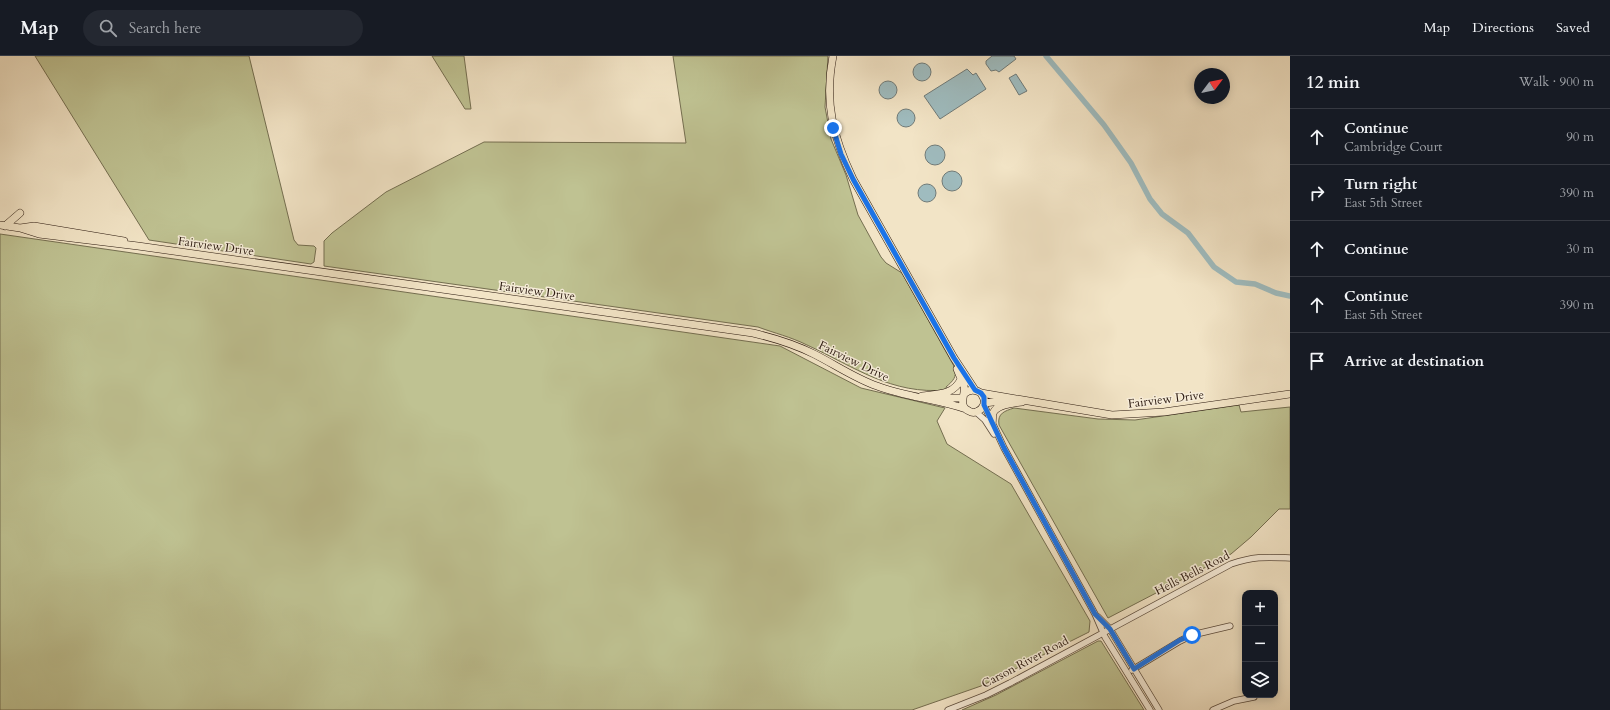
<!DOCTYPE html>
<html lang="en">
<head>
<meta charset="utf-8">
<style>
  :root { --surface:#171b24; --page:#242831; --text:#f1f3f6; --muted:#9ea1a6; --line:#363941 }
  body { margin:0; font-family:Cardo,serif; background:var(--page); color:var(--text) }
  .controls { position:absolute; right:12px; bottom:12px; display:grid; overflow:hidden; border-radius:8px; box-shadow:0 2px 10px #0003 }
  .controls button { width:36px; height:36px; display:grid; place-items:center; padding:0; border:0; border-bottom:1px solid var(--line); background:var(--surface); color:var(--text); font:20px sans-serif }
  .compass { position:absolute; left:1194px; top:12px; width:36px; height:36px; border-radius:50%; background:var(--surface); box-shadow:0 2px 10px #0003; rotate:58deg }
  .stop { position:absolute; width:12px; height:12px; margin:-9px; border:3px solid #1a73e8; border-radius:50%; background:#fff }
  .stop.end { background:#1a73e8; border-color:#fff; box-shadow:0 1px 4px #0008 }
  .list { margin:0; padding:0; list-style:none }
  h2 { display:flex; justify-content:space-between; align-items:center; height:52px; margin:0; padding:0 16px; font-size:17px }
  h2 small { font-size:13px; font-weight:400; color:var(--muted) }
  .list li { display:grid; grid-template-columns:26px 1fr auto; gap:12px; align-items:center; box-sizing:border-box; height:56px; padding:0 16px; border-top:1px solid var(--line) }
  .list b { display:block; font-size:15px; white-space:nowrap }
  .list p { margin:0; font-size:13px; white-space:nowrap; color:var(--muted) }
  .list em { font-size:13px; font-style:normal; color:var(--muted) }
  .icon { flex:none; width:22px; height:22px; fill:none; stroke:currentColor; stroke-width:2; stroke-linecap:round; stroke-linejoin:round }
  .map { position:relative; flex:none; width:1290px; height:654px; overflow:hidden }
  header { display:flex; align-items:center; gap:24px; box-sizing:border-box; height:56px; padding:0 20px; background:var(--surface); border-bottom:1px solid var(--line) }
  header strong { font-size:19px }
  nav { display:flex; gap:22px; margin-inline-start:auto; font-size:14px }
  .search { width:280px; height:36px; background:var(--page); display:flex; align-items:center; gap:10px; box-sizing:border-box; padding:0 14px; border-radius:22px; color:var(--muted); font-size:15px }
  main { display:flex }
  aside { flex:1; background:var(--surface) }
  .map>svg:first-child { display:block }
</style>
</head>
<body>
<header>
<strong>Map</strong>
<div class="search"><svg class="icon" aria-label="search" viewBox="0 0 24 24"><circle cx="10" cy="10" r="6"/><path d="M15 15l6 6"/></svg>Search here</div>
<nav><a>Map</a><a>Directions</a><a>Saved</a></nav>
</header>
<main>
<div class="map">
<svg width="1290" height="654" viewBox="0 0 1290 654">
  <rect width="100%" height="100%" fill="#f2e4c6"/>
  <filter id="stains"><feTurbulence type="fractalNoise" baseFrequency=".005" numOctaves="4"/><feColorMatrix values="0 0 0 0 .2 0 0 0 0 .09 0 0 0 0 .02 0 0 0 .5 -.17"/></filter>
  <radialGradient id="worn" r=".72"><stop offset=".6" stop-color="#630" stop-opacity="0"/><stop offset="1" stop-color="#630" stop-opacity=".3"/></radialGradient>
  <!-- green -->
  <path fill="#bfc292" stroke="#746e50" d="M35,0H249L294,184L298,189L314,190L316,192L314,206L311,208L149,184Z
    M432,0H464L471,53H465Z
    M673,0H828L825,51L831,83L846,119L858,159L881,201L886,207L902,217L955,312C957,321 953,325 946,331L947,334C891,339 855,311 807,289C791,281 774,277 758,271L324,210V185L332,177L386,136L484,86L686,87Z
    M0,178L780,290L861,332L945,352L937,365L947,388L1011,428L1090,565L1089,576L981,630L912,654H0Z
    M1239,349L1241,356L1290,351V453H1279L1251,481L1231,498L1108,562L999,369C997,357 1005,355 1014,352L1098,363L1135,364Z
    M1098,585H1101L1144,654H962L996,639Z"/>
  <!-- water -->
  <path fill="#9fbcbf" stroke="#707b79" d="M992,0H1014L1016,3L999,16L996,14L991,15L986,8V5Z
    M913 16a9 9 0 1 1 18 0a9 9 0 1 1-18 0Z
    M967,13L973,19L976,17L986,33L940,63L924,40Z
    M1016,18L1027,35L1019,39L1009,22Z
    M879 34a9 9 0 1 1 18 0a9 9 0 1 1-18 0Z
    M897 62a9 9 0 1 1 18 0a9 9 0 1 1-18 0Z
    M925 99a10 10 0 1 1 20 0a10 10 0 1 1-20 0Z
    M942 125a10 10 0 1 1 20 0a10 10 0 1 1-20 0Z
    M918 137a9 9 0 1 1 18 0a9 9 0 1 1-18 0Z"/>
  <g fill="none" stroke-linecap="round" stroke-linejoin="round">
    <!-- canal -->
    <path stroke="#9fbcbf" stroke-width="5.5" d="M1046,0L1104,69L1131,107L1150,143L1162,158L1188,177L1214,211L1236,226L1255,228L1276,237L1290,240"/>
    <defs>
      <path id="minor" d="M984,349L1004,392L1095,558L1105,581L1150,654
        M976,356L985,364L994,378
        M1098,561L1110,573L1159,654
        M1132,614L1180,585L1192,579L1230,570
        M948,654L986,639L1010,627L1231,508C1255,500 1265,501 1290,502
        M1213,654L1234,645L1254,641"/>
      <path id="major" d="M833,0C824,46 833,81 853,123L954,302L975,334
        M0,169L20,172L39,178L138,190L753,277C774,282 794,288 814,298C834,308 856,323 877,330C906,341 937,343 966,353
        M5,170L20,157
        M20,172L34,170L124,185
        M957,313C959,318 962,324 964,330C966,339 957,350 969,355C972,357 975,357 978,355C983,353 984,349 985,345L981,337C975,333 969,333 964,338
        M981,337L1112,359L1164,356L1290,338
        M922,340C937,338 954,339 961,323
        M936,342H962
        M984,347L1011,344
        M992,367C993,364 992,359 993,357C997,348 1014,347 1022,346"/>
    </defs>
    <!-- minor casing -->
    <use href="#minor" stroke="#5c4c3d" stroke-width="7"/>
    <!-- major casing -->
    <use href="#major" stroke="#2a190f" stroke-width="8"/>
    <!-- minor -->
    <use href="#minor" stroke="#f7edda" stroke-width="5.5"/>
    <!-- major -->
    <use href="#major" stroke="#f2e4c6" stroke-width="7"/>
  </g>
  <g fill="none" stroke-linecap="round" stroke-linejoin="round">
    <!-- route -->
    <path stroke="#1a73e8" stroke-width="5" d="M833,72L841,98L853,123L954,302L975,334L981,337L984,341V349L1004,392L1095,558L1110,573L1134,613L1180,584L1192,579"/>
  </g>
  <g text-anchor="middle" stroke-width="3" stroke-linejoin="round" paint-order="stroke">
    <!-- street labels -->
    <g font-size="12" fill="#2a190f" stroke="#f7edda">
      <text transform="translate(216 190) rotate(8)" y="4">Fairview Drive</text>
      <text transform="translate(537 235) rotate(8)" y="4">Fairview Drive</text>
      <text transform="translate(854 305) rotate(26)" y="4">Fairview Drive</text>
      <text transform="translate(1166 343) rotate(-7)" y="4">Fairview Drive</text>
      <text transform="translate(1192 517) rotate(-27)" y="4">Hells Bells Road</text>
      <text transform="translate(1025 606) rotate(-28)" y="4">Carson River Road</text>
    </g>
  </g>
  <rect width="100%" height="100%" filter="url(#stains)"/>
  <rect width="100%" height="100%" fill="url(#worn)"/>
</svg>
<div class="controls">
<button>+</button>
<button>−</button>
<button><svg class="icon" aria-label="layers" viewBox="0 0 24 24"><path d="M12 4l9 5-9 5-9-5zM3 14l9 5 9-5"/></svg></button>
</div>
<svg class="compass" viewBox="-18 -18 36 36"><path d="M0-13l5 13h-10z" fill="#e53935"/><path d="M0 13l5-13h-10z" fill="#9ea1a6"/></svg>
<div class="stop" style="left:1192px;top:579px"></div>
<div class="stop end" style="left:833px;top:72px"></div>
</div>
<aside>
<h2>12 min<small>Walk · 900 m</small></h2>
<ul class="list">
<li><svg class="icon" aria-label="ahead" viewBox="0 0 24 24"><path d="M12 20V5M6 11l6-6 6 6"/></svg><div><b>Continue</b><p>Cambridge Court</p></div><em>90 m</em></li>
<li><svg class="icon" aria-label="right" viewBox="0 0 24 24"><path d="M7 20v-9h11M14 6l5 5-5 5"/></svg><div><b>Turn right</b><p>East 5th Street</p></div><em>390 m</em></li>
<li><svg class="icon" aria-label="ahead" viewBox="0 0 24 24"><path d="M12 20V5M6 11l6-6 6 6"/></svg><div><b>Continue</b></div><em>30 m</em></li>
<li><svg class="icon" aria-label="ahead" viewBox="0 0 24 24"><path d="M12 20V5M6 11l6-6 6 6"/></svg><div><b>Continue</b><p>East 5th Street</p></div><em>390 m</em></li>
<li><svg class="icon" aria-label="arrive" viewBox="0 0 24 24"><path d="M6 21V4h12l-3 4 3 4H6"/></svg><div><b>Arrive at destination</b></div></li>
</ul>
</aside>
</main>
</body>
</html>
